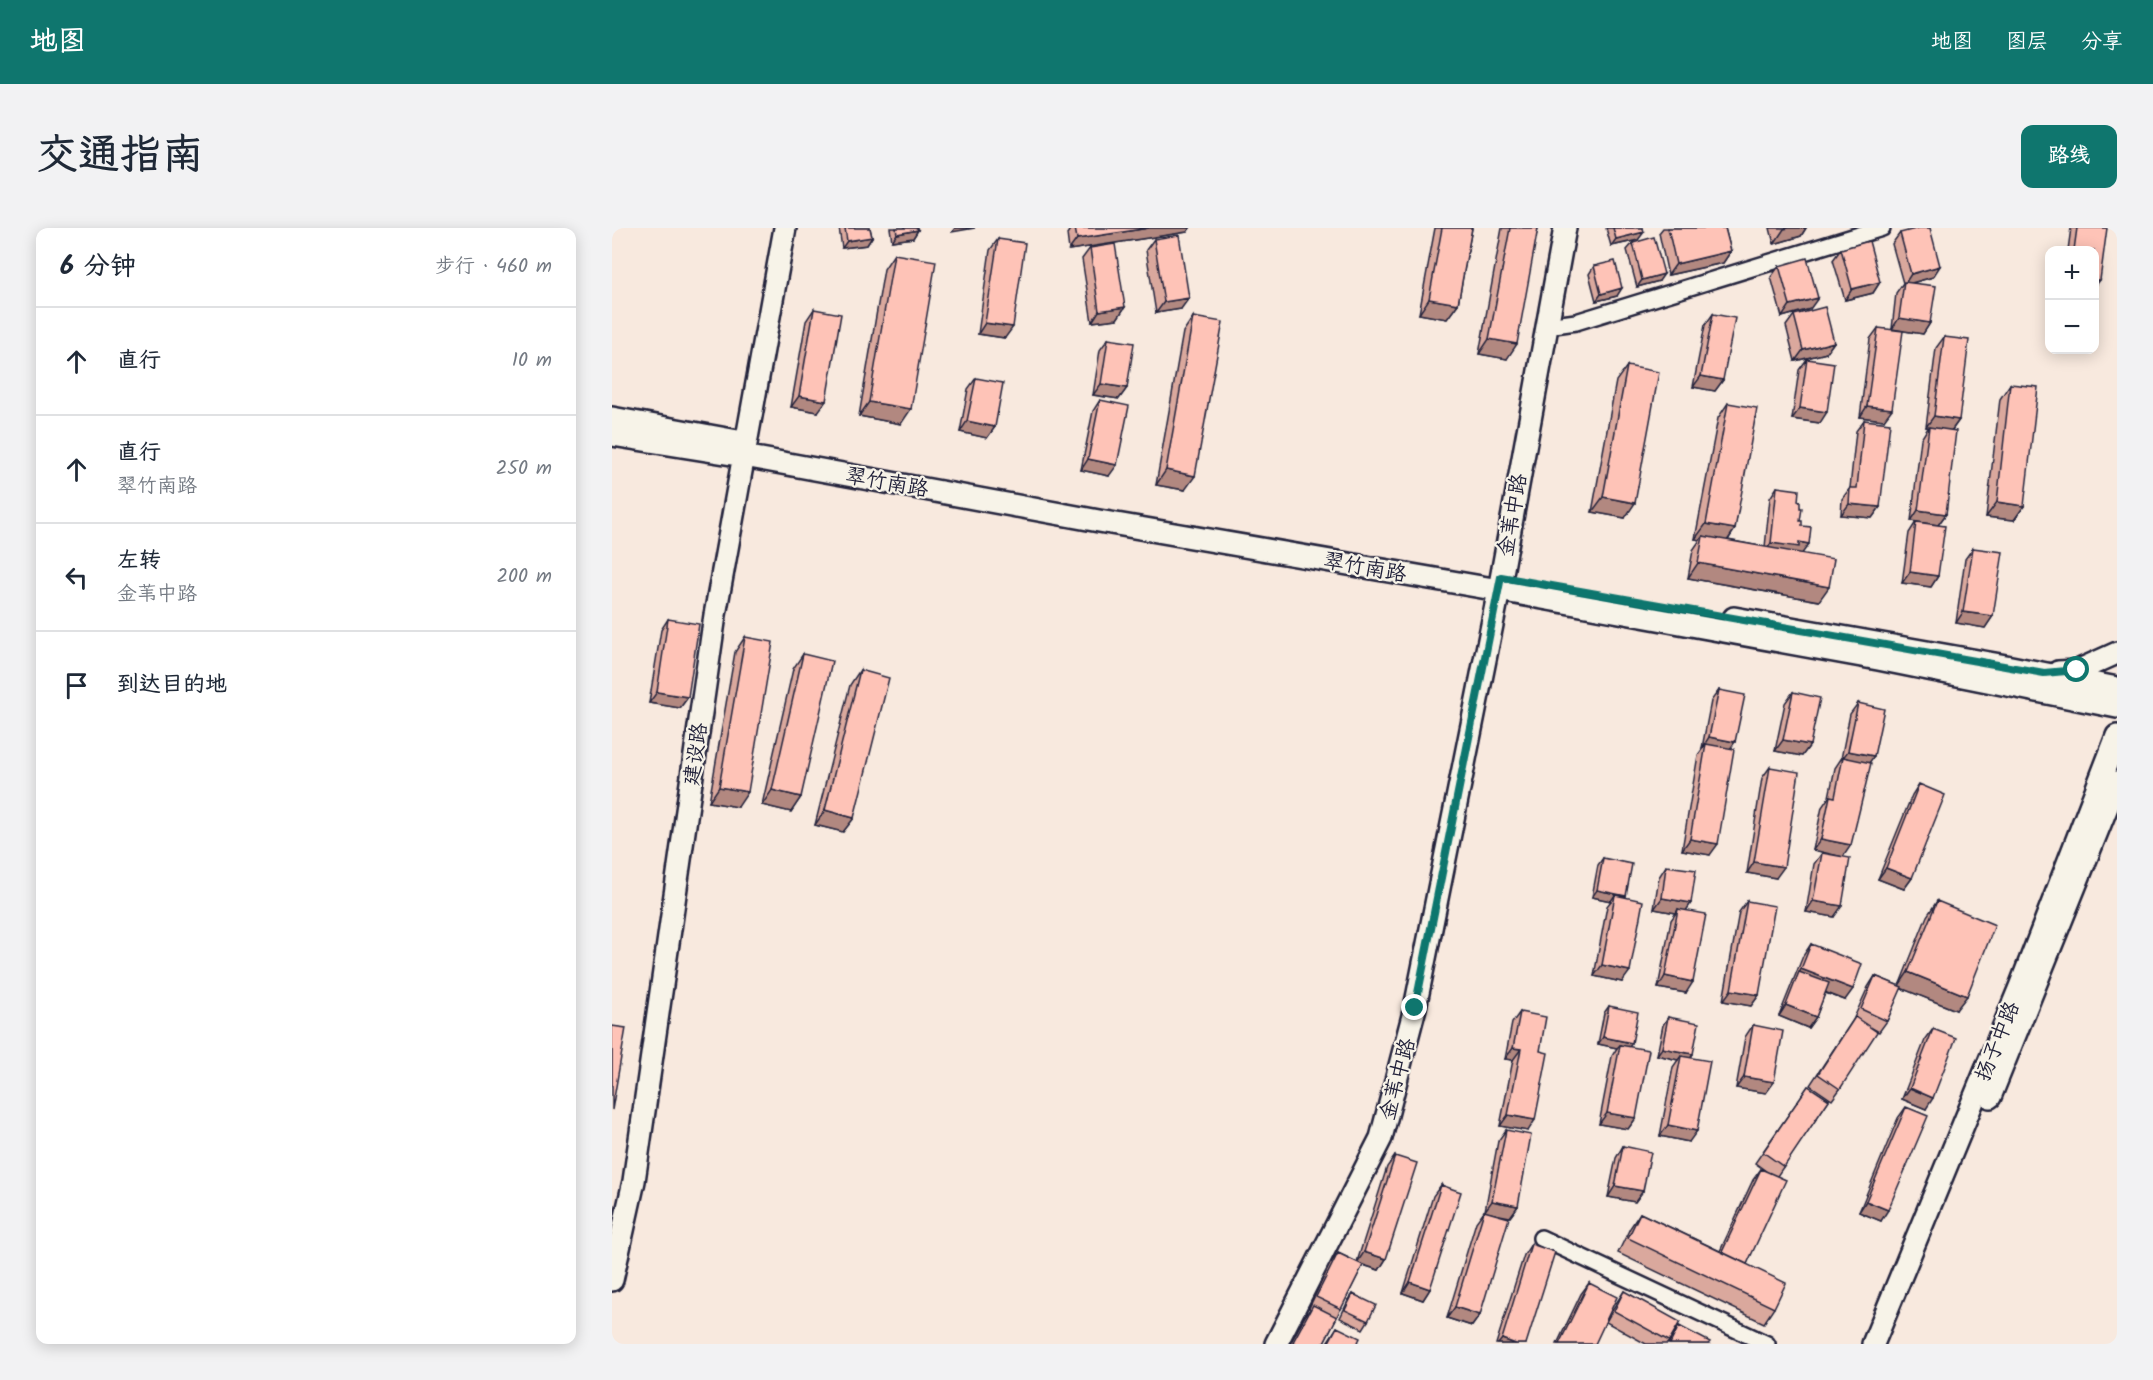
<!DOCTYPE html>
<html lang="zh">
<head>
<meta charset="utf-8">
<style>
  :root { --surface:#fff; --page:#f2f2f3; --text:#1f2937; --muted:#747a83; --line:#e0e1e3; --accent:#0f766e }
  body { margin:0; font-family:Kalam,"LXGW WenKai TC",sans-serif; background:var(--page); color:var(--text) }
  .controls { position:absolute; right:18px; top:18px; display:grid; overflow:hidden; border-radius:12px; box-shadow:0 3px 15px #0003 }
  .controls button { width:54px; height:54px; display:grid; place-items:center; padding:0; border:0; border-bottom:2px solid var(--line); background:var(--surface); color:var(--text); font:30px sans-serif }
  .stop { position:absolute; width:18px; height:18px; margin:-14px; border:4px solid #0f766e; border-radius:50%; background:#fff }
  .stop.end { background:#0f766e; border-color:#fff; box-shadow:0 2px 6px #0008 }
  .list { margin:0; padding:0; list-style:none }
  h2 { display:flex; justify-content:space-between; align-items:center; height:78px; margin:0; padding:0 24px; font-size:26px }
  h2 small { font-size:20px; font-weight:400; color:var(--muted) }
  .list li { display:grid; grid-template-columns:39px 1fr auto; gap:18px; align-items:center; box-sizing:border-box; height:108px; padding:0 24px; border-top:2px solid var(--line) }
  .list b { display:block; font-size:22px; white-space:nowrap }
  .list p { margin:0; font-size:20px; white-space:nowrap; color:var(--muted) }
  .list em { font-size:20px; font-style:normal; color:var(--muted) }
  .icon { flex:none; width:33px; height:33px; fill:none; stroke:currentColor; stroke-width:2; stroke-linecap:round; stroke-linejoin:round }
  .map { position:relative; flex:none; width:1505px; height:1116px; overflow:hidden; border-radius:12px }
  header { display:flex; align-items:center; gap:36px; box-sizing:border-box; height:84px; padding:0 30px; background:var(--accent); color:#fff }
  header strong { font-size:28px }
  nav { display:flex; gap:33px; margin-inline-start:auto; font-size:21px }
  .intro { display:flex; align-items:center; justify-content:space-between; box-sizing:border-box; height:144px; padding:0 36px }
  h1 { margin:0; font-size:42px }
  .button { padding:15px 27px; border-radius:12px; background:var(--accent); color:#fff; font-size:21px; font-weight:700 }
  main { display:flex; gap:36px; padding:0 36px }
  aside { flex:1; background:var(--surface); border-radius:12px; box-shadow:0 3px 15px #0003 }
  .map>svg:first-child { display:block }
</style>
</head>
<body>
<header>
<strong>地图</strong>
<nav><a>地图</a><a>图层</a><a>分享</a></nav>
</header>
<div class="intro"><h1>交通指南</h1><a class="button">路线</a></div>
<main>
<aside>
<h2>6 分钟<small>步行 · 460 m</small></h2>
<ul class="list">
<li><svg class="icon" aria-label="ahead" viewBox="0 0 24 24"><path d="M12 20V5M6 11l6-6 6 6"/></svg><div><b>直行</b></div><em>10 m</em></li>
<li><svg class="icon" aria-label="ahead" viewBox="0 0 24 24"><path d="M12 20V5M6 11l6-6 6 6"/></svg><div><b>直行</b><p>翠竹南路</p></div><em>250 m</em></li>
<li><svg class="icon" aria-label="left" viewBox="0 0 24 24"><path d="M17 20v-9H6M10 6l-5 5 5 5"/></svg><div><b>左转</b><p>金苇中路</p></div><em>200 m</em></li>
<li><svg class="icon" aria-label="arrive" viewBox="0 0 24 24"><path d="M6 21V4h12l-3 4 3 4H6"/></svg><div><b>到达目的地</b></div></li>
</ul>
</aside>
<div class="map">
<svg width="1505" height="1116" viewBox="0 0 1505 1116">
  <rect width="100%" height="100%" fill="#f8e9de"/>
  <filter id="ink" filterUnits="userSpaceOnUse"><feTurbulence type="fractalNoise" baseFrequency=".0167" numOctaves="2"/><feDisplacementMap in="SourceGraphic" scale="12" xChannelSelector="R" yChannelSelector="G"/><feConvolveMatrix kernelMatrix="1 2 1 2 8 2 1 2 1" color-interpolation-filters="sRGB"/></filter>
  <g filter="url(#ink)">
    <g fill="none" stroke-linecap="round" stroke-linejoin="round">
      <defs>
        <path id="street" d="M935,98L964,94L1270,0
          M929,1010L1155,1116"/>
        <path id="secondary" d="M0,190L131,214
          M0,207L132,228L487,293L887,362L1266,431L1505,479
          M1122,390L1394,438L1505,460
          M1446,444L1465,443L1505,425
          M1378,869L1505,554
          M0,1052L22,953L103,387L173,0
          M664,1116L769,910L803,780L887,362L953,0
          M1261,1116L1408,759L1505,508"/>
      </defs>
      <!-- street casing -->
      <use href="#street" stroke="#22223b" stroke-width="20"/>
      <!-- secondary casing -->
      <use href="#secondary" stroke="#22223b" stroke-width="26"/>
      <!-- street -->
      <use href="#street" stroke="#f7f3e8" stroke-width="15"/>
      <!-- secondary -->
      <use href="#secondary" stroke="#f7f3e8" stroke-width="21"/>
    </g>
    <!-- wall -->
    <path fill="#daa89d" stroke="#22223b" stroke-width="1.5" d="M227,0H258L260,9L255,17L230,20Z
      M278,0H305L306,2L301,10L280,13Z
      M459,0H578L575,4L457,22L455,6Z
      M823,0H860L846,76L835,91L807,86Z
      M890,0H926L895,131L867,126Z
      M994,0H1031L1026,12L999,18Z
      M1051,0H1113L1119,23L1111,35L1056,47L1047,5Z
      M1158,0H1194L1189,8L1162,16Z
      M1459,0H1495L1482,22H1456Z
      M1288,5L1321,49L1299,55L1318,95L1311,106L1280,101L1284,65L1291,55L1280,16Z
      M386,11L393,110L366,106L378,22Z
      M542,11L569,81L544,85L534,22Z
      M1021,15L1047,53L1025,59L1015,22Z
      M478,20L513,79L505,91L480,94L470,31Z
      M1229,21L1268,54L1261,65L1233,72L1221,32Z
      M282,26L289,196L247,188L272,41Z
      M982,38L1005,68L984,73L977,46Z
      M1167,38L1198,81L1170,89L1159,49Z
      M202,81L206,184L179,179L194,93Z
      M1101,86L1111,152L1103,163L1081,159L1093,97Z
      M1182,87L1222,114L1214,125L1183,133L1174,98Z
      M581,89L573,262L544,257L571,104Z
      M1266,100L1272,192L1248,189L1258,111Z
      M1332,109L1347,192L1340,202L1334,286L1326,297V348L1319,359L1290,355L1297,305L1304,294L1299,293L1309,211L1316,200L1314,199L1324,120Z
      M496,111L515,160L507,171L481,167L488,122Z
      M1195,131L1208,195L1180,191L1187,142Z
      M1015,138L1013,290L980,284L1004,153Z
      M364,150L383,199L375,210L348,204L356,161Z
      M1398,156L1412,278L1402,292L1374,289L1388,171Z
      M488,172L497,248L469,242L481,183Z
      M1116,175L1123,301L1116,312L1153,319L1158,270L1165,259L1186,273L1188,280V293L1190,298V325L1207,373L1076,350L1081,322L1088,312L1083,311L1106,190Z
      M1252,192L1268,279L1260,290L1229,287L1230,271L1238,260L1244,203Z
      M1361,320L1381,388L1373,400L1344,395L1353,331Z
      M56,391L76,469L68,480L37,475L49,402Z
      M133,409L126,579L97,574L123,424Z
      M191,426L189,569L179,584L150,577L181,441Z
      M248,442L242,590L231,604L203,597L238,457Z
      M1107,462L1118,520L1098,627L1070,622L1086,527L1091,520H1090L1099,473Z
      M1181,464L1198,517L1190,528L1163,523L1173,475Z
      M1246,475L1257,534L1231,628L1222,689L1194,684L1202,636L1210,625L1229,628L1201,622L1210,579L1217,569L1223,540L1229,531L1238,486Z
      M1158,539L1164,650L1135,645L1150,550Z
      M1307,556L1300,650L1292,661L1266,651L1300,567Z
      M991,630L1013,669L1010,754L982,748L995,678L999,673L980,669L986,637Z
      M1054,638L1079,675L1074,682V765L1046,760L1059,692L1064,685L1042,681L1047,649Z
      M1135,673L1147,767L1139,778L1111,773L1127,684Z
      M1325,673L1344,782L1289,760L1275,793L1267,804L1260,800L1228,861L1220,872L1198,857L1241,792L1256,759L1263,748L1287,758L1315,688Z
      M1199,716L1233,772L1213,765L1204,789L1196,800L1167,788L1191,728Z
      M997,778L1017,818L1024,890L1016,901L987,896L1000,828L1005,820L986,816L992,785Z
      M908,784L928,823L916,903L888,898L901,832L893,831L900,795Z
      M1056,789L1079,829L1077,914L1048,908L1061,839L1066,832L1045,827L1051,797Z
      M1141,797L1162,854L1154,865L1124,860L1133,809Z
      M1321,801L1314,881L1290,871L1313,812Z
      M1196,858L1217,872L1165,948L1135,1036L1162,1080L1152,1095L1006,1025L1018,1000L1028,985L1108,1023L1141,952L1149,941L1154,943L1143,935Z
      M1294,879L1269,993L1247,984L1286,890Z
      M894,902L906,978L898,989L881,986L868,1087L860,1098L835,1090L864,994L872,983H873L886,913Z
      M1011,918L1031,963L1023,974L996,969L1004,930Z
      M783,928L774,1031L767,1042L751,1037L711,1116H678L693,1088L698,1081L697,1080L718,1036L726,1025L745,1034L775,939Z
      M829,957L818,1061L811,1072L791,1065L821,968Z
      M919,1016L914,1116H884L912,1027Z
      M977,1055L983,1116H945L969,1066Z
      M1012,1063L1057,1113L1055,1116H1034L994,1094L1005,1074Z
      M741,1066L756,1093L751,1101L728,1090L736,1073Z
      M1067,1098L1096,1116H1056Z
      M725,1099L745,1116H714Z"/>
    <!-- shaded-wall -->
    <path fill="#b28880" stroke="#22223b" stroke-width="1.5" d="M343,0H363L340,4Z
      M537,0H578L575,4L457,22L465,11Z
      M1177,0H1194L1189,8L1162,16L1172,1Z
      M306,2L301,10L280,13L285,6Z
      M1032,4L1026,12L999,18L1004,11Z
      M260,9L255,17L230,20L235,13Z
      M1119,23L1111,35L1056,47L1064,36Z
      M1328,38L1321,49L1292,57L1299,46Z
      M1052,46L1047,53L1025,59L1030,52Z
      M1482,52H1488L1482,60Z
      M1268,54L1261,65L1233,72L1240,61Z
      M1010,60L1005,68L984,73L989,66Z
      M577,70L569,81L544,85L552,74Z
      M1206,70L1198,81L1170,89L1178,77Z
      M817,71L846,76L835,91L807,86Z
      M513,79L505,91L480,94L487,83Z
      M1287,90L1318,95L1311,106L1280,101Z
      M373,95L401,99L393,110L366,106Z
      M877,111L905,116L895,131L867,126Z
      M1222,114L1214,125L1183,133L1191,122Z
      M1089,148L1111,152L1103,163L1081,159Z
      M489,156L515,160L507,171L481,167Z
      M187,168L214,173L206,184L179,179Z
      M257,174L299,181L289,196L247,188Z
      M1255,178L1280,181L1272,192L1248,189Z
      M1188,180L1215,184L1208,195L1180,191Z
      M1322,188L1347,192L1339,203L1314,199Z
      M355,193L383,199L375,210L348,204Z
      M476,231L505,237L497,248L469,242Z
      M554,242L583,248L573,262L544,257Z
      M991,269L1023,275L1013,290L980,284Z
      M1385,274L1412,278L1402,292L1374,289Z
      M1237,276L1268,279L1260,290L1229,287Z
      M1306,282L1334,286L1326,297L1299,293Z
      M1094,296L1123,301L1113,316L1091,308L1088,312L1083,311Z
      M1187,314L1197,316L1189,327L1152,326L1159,315Z
      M1086,335L1217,359L1207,373L1076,350Z
      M1298,344L1326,348L1319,359L1290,355Z
      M1351,384L1381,388L1373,400L1344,395Z
      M45,464L76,469L68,480L37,475Z
      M1097,509L1123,514L1115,525L1094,516L1091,520H1090Z
      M1171,512L1198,517L1190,528L1163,523Z
      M1236,523L1262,528L1254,539L1230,531Z
      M107,559L136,564L126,579L97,574Z
      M160,562L189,569L179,584L150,577Z
      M213,582L242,590L231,604L203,597Z
      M1078,611L1106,616L1098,627L1070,622Z
      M1209,611L1239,617L1231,629L1201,622Z
      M1142,634L1172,639L1164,650L1135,645Z
      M1274,640L1300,650L1292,661L1266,651Z
      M985,662L1014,668L1009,675L1003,667L999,673L980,669Z
      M1050,670L1079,675L1072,686L1066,681L1064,685L1042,681Z
      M1201,673L1230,678L1222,689L1194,684Z
      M990,737L1018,743L1010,754L982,748Z
      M1189,741L1241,761L1233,772L1184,753Z
      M1296,744L1355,768L1344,782L1286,759Z
      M1053,748L1081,754L1074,765L1046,760Z
      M1119,762L1147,767L1139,778L1111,773Z
      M1174,777L1204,789L1196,800L1167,788Z
      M991,809L1020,815L1015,822L1008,817L1005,820L986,816Z
      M901,820L909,821L901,832L893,831Z
      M1050,820L1081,826L1076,834L1069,828L1066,832L1045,827Z
      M1132,849L1162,854L1154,865L1124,860Z
      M1298,860L1321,870L1314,881L1290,871Z
      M995,885L1024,890L1016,901L987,896Z
      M896,887L923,892L916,903L888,898Z
      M1056,897L1085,903L1077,914L1048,908Z
      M1003,958L1031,963L1023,974L996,969Z
      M880,973L906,978L898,989L872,984Z
      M1254,973L1276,982L1269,993L1247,984Z
      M752,1024L774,1031L767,1042L745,1035Z
      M798,1054L818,1061L811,1072L791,1065Z
      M843,1079L868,1087L860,1098L835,1090Z
      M890,1111L904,1116H886Z"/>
    <!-- building -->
    <path fill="#fec3b7" stroke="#22223b" stroke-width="1.5" d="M233,0H258L260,9L235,13Z
      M284,0H305L306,2L285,6Z
      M463,0H537L465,11Z
      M830,0H860L846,76L817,71Z
      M898,0H926L905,116L877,111Z
      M1001,0H1031L1032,4L1004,11Z
      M1056,0H1113L1119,23L1064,36Z
      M1307,0H1318L1328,38L1299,46L1288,5Z
      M1465,0H1495L1488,52H1482V22H1462Z
      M567,7L577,70L552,74L542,11Z
      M1042,9L1052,46L1030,52L1021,15Z
      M386,11L413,15L401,99L373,95Z
      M1257,13L1268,54L1240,61L1229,21Z
      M503,16L513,79L487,83L478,20Z
      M282,26L324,33L299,181L257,174Z
      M1195,30L1206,70L1178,77L1167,38Z
      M1003,33L1010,60L989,66L982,38Z
      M1292,54L1324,58L1318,95L1287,90Z
      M1213,79L1222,114L1191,122L1182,87Z
      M202,81L229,86L214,173L187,168Z
      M1101,86L1123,90L1111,152L1089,148Z
      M581,89L611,94L583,248L554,242Z
      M1266,100L1291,103L1280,181L1255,178Z
      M1332,109L1357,112L1347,192L1322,188Z
      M496,111L522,115L515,160L489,156Z
      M1195,131L1222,135L1215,184L1188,180Z
      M1015,138L1047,144L1023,275L991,269Z
      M364,150L391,155L383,199L355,193Z
      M1398,156L1426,159L1412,278L1385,274Z
      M488,172L517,178L505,237L476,231Z
      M1116,175L1145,180L1123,301L1094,296Z
      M1252,192L1278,195L1268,279L1237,276L1238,260H1245Z
      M1317,199L1344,203L1334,286L1306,282Z
      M1165,259L1187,262L1186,273L1188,274V280H1190L1188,293H1190V298L1199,299L1197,316L1187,314V319L1159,315Z
      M1304,294L1333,298L1326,348L1298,344Z
      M1091,308L1222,331L1217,359L1086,335Z
      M1361,320L1391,324L1381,388L1351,384Z
      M56,391L87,396L76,469L45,464Z
      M133,409L161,414L136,564L107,559Z
      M191,426L220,433L189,569L160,562Z
      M248,442L277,450L242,590L213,582Z
      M1107,462L1133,467L1123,514L1097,509Z
      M1181,464L1208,470L1198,517L1171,512Z
      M1246,475L1272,481L1262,528L1236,523Z
      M1094,516L1122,521L1106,616L1078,611Z
      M1231,529L1259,535L1239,617L1209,611L1218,568L1223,569Z
      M1158,539L1187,544L1172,639L1142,634Z
      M1307,556L1333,567L1300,650L1274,640Z
      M1210,625L1238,630L1230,678L1201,673Z
      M991,630L1020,636L1014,668L985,662Z
      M1054,638L1084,642L1079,675L1050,670Z
      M1003,667L1031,673L1018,743L990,737Z
      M1135,673L1163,678L1147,767L1119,762Z
      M1325,673L1383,697L1355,768L1296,744Z
      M1066,681L1094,686L1081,754L1053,748Z
      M1199,716L1250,736L1241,761L1189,741Z
      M1187,744L1217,755L1204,789L1174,777Z
      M1263,748L1290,759L1275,793L1249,781Z
      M997,778L1026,784L1020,815L991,809Z
      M908,784L934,789L928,823L936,825L923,892L896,887L909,821L901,820Z
      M1056,789L1087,795L1081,826L1050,820Z
      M1243,789L1265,804L1228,861L1206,846Z
      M1141,797L1171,803L1162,854L1132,849Z
      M0,798L14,800L0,882Z
      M1321,801L1344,810L1321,870L1298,860Z
      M1008,817L1037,822L1024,890L995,885Z
      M1069,828L1098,833L1085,903L1056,897Z
      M1196,858L1217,872L1172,939L1151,924Z
      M1294,879L1316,888L1276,982L1254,973Z
      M894,902L919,907L906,978L880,973Z
      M1011,918L1039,924L1031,963L1003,958Z
      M783,928L805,935L774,1031L752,1024Z
      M1149,941L1174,952L1135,1036L1110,1024Z
      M829,957L849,964L818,1061L798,1054Z
      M872,983L897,990L868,1087L843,1079Z
      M1028,985L1174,1055L1162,1080L1016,1010Z
      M919,1016L943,1024L914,1116H904L890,1111Z
      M726,1025L751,1037L729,1081L704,1069Z
      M977,1055L1005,1069L983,1116H947Z
      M1012,1063L1068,1094L1057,1113L1002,1083Z
      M741,1066L764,1077L756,1093L733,1082Z
      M701,1077L725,1089L711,1116H685L681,1114Z
      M1067,1098L1098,1114L1096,1116H1058Z
      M725,1099L748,1110L745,1116H721L717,1114Z"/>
  </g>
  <g fill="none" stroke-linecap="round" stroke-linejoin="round" filter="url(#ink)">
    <!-- route -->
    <path stroke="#0f766e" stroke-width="8" d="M803,780L889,349L1432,445L1465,442"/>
  </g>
  <g text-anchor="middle" stroke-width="4.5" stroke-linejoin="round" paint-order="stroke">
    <!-- street labels -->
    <g font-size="21" fill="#22223b" stroke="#f7f3e8">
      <text transform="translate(275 254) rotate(10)" y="7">翠竹南路</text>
      <text transform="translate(900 287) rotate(-80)" y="7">金苇中路</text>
      <text transform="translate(753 339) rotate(10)" y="7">翠竹南路</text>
      <text transform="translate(83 526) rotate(-82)" y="7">建设路</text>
      <text transform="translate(1385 813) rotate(-68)" y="7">扬子中路</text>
      <text transform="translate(785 851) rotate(-75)" y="7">金苇中路</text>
    </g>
  </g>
</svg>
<div class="controls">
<button>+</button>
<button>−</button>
</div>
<div class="stop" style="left:1465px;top:442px"></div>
<div class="stop end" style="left:803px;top:780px"></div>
</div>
</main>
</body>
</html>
